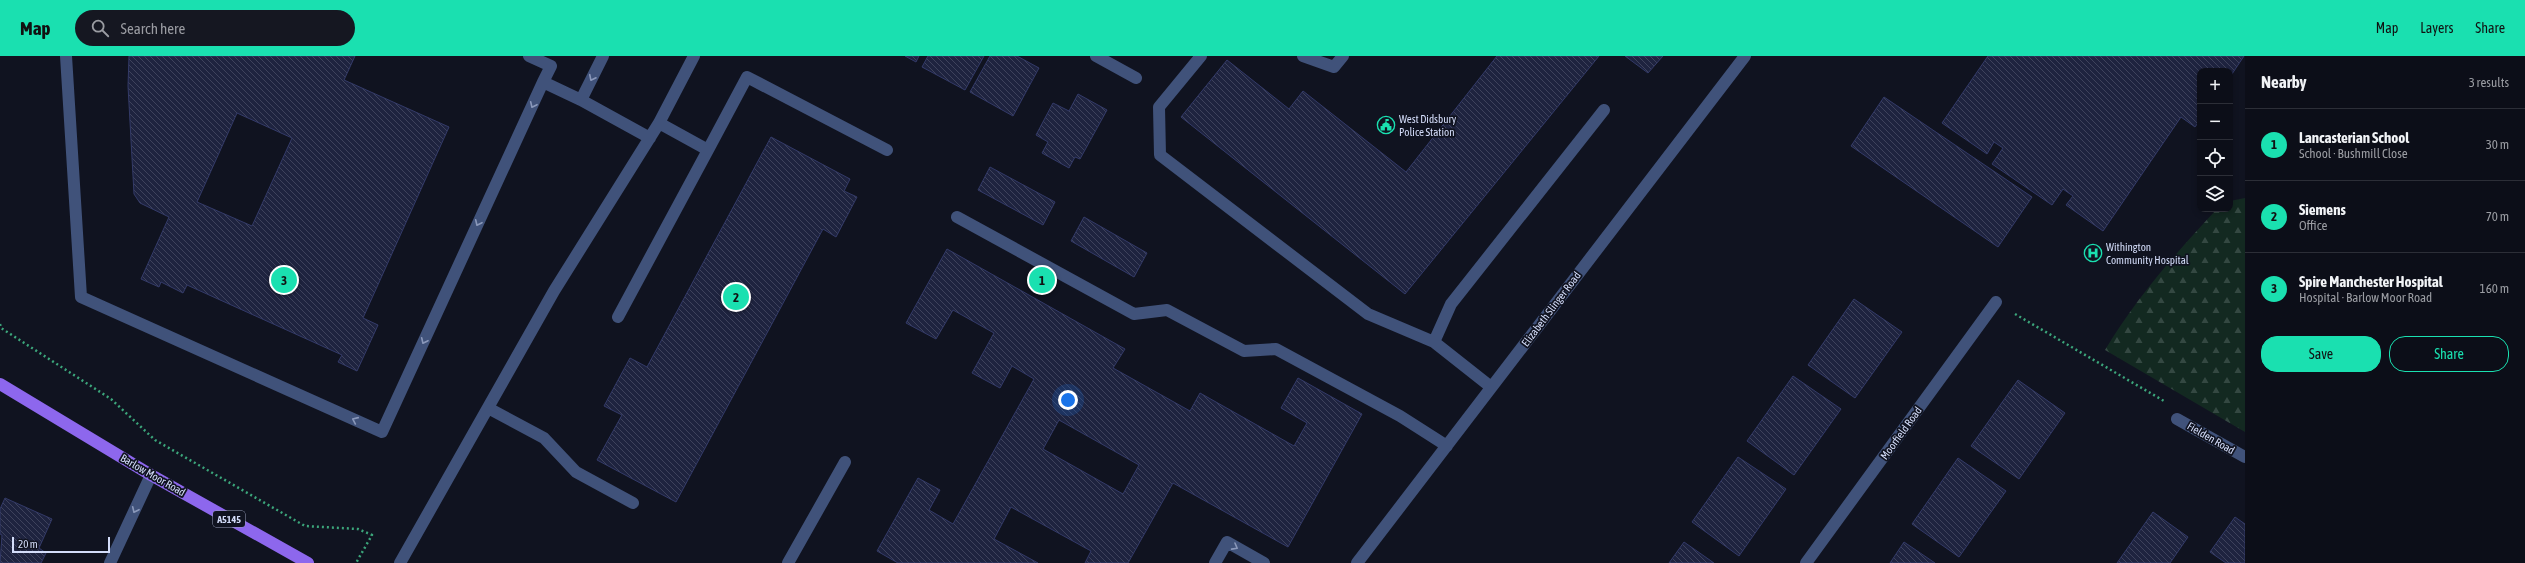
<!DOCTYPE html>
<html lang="en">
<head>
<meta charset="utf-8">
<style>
  :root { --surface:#0c0e18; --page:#151721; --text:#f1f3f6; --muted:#9a9ca2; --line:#2c2e37; --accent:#1ae0b0 }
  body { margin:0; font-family:"Asap Condensed",sans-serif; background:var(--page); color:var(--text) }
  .controls { position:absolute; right:12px; top:12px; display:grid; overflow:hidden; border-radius:8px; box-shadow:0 2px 6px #0003 }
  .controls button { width:36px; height:36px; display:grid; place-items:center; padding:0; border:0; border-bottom:1px solid var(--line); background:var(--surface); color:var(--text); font:20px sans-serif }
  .scale { position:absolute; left:12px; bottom:10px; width:98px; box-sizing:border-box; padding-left:4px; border:2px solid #d4ddfa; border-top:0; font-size:11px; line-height:14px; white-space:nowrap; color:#d4ddfa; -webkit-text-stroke:3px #101320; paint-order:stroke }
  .you { position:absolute; left:1068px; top:344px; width:14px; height:14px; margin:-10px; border:3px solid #fff; border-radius:50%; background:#1a73e8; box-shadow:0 0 0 6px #1a73e833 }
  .badge { display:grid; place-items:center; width:26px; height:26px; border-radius:50%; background:var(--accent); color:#111; font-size:13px; font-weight:700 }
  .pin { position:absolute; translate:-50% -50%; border:2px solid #fff; box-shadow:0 1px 4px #0006 }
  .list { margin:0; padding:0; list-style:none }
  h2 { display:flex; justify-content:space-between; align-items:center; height:52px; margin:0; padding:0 16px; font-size:17px }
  h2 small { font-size:13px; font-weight:400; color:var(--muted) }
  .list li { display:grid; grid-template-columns:26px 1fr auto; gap:12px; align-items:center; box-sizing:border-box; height:72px; padding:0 16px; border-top:1px solid var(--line) }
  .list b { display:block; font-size:15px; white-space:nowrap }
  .list p { margin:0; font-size:13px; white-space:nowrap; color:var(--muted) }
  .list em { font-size:13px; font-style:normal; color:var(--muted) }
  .actions { display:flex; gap:8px; padding:12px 16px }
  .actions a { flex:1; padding:9px 0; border:1px solid var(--accent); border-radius:16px; text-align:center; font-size:14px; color:var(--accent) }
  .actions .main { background:var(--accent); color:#111 }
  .icon { flex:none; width:22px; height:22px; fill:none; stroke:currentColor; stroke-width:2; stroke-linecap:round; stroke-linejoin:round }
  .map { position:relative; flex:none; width:2245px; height:507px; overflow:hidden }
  header { display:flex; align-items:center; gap:24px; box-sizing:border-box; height:56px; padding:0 20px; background:var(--accent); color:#111 }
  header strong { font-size:19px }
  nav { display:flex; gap:22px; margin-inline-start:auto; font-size:14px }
  .search { width:280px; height:36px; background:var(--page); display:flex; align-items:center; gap:10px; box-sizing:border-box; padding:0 14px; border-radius:22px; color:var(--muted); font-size:15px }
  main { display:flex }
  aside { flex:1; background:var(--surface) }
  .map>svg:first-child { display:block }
</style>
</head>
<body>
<header>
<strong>Map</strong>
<div class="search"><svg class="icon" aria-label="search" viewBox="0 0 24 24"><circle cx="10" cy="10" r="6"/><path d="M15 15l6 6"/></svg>Search here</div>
<nav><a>Map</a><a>Layers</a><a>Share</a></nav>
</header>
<main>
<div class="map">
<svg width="2245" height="507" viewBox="0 0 2245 507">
  <defs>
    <pattern id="forest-firs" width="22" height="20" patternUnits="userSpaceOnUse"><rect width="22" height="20" fill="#132921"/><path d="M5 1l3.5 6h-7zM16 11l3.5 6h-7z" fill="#344842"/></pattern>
    <pattern id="building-back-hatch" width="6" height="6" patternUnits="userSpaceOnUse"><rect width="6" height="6" fill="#1e233f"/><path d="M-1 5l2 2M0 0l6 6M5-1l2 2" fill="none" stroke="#3e425c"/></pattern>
  </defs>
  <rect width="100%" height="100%" fill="#101320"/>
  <!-- forest -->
  <path fill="url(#forest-firs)" d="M2245,142V376L2105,294C2136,242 2176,197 2217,153H2230V145Z"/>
  <!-- building -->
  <path fill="url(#building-back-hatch)" stroke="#333a68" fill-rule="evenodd" d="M355,0L344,24L449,71L363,262L378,269L357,315L338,306L342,299L187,229L183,237L161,226L159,231L141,223L169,161L140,147L134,138L128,30L129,0ZM237,57L292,82L252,170L197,146Z
    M905,0H919L916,6Z
    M928,0H984L965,34L922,11Z
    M990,0H1017L1039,12L1013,60L970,36Z
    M1497,0H1599L1405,238L1181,61L1227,4L1289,53L1303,35L1406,116Z
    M1625,0H1663L1648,17Z
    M1988,0H2244L2230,21V15H2200V64L2195,71L2181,61L2103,175L2066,149L2073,140L2063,133L2052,149L1992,108L2003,92L1994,86L1987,98L1942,67Z
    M1078,38L1107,54L1080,103L1075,101L1069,112L1042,97L1048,86L1036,79L1053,47L1069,55Z
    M1884,41L2032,141L1998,191L1851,90Z
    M771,81L850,123L844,135L857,141L836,181L823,173L676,446L597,404L622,359L604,350L630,302L647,311Z
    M990,111L1055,146L1043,169L978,134Z
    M1084,161L1147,197L1134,221L1071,185Z
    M947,193L1125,293L1113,312L1190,355L1200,337L1294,390L1307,367L1281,352L1298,322L1362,358L1288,491L1173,427L1128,507H1085L1091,495L1011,451L994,483L1038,507H898L877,495L918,422L940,434L929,454L953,468L1034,323L1012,310L1000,332L972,317L994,277L953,254L936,283L906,267ZM1059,364L1139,409L1123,438L1043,393Z
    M1854,243L1902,276L1855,342L1808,309Z
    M1793,320L1841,353L1794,419L1747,385Z
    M2018,324L2065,357L2019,423L1971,390Z
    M1738,401L1786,433L1739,500L1692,466Z
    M1958,402L2006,435L1959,501L1912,468Z
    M5,442L52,463L39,492L46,497L41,507H0L2,479L0,478V453Z
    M2153,456L2188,481L2170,507H2117Z
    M2235,461L2245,468V507H2226L2210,496Z
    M1684,486L1714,507H1669Z
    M1904,486L1935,507H1890Z"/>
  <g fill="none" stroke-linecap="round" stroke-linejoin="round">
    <!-- path -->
    <path stroke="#3ca67b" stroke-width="2.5" stroke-dasharray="2 3" stroke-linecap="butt" d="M2015,258L2164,345
      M0,268L1,272L111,343L155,384L305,470L358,473L372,479L356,507"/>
    <!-- minor -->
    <path stroke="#40527a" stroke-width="12" d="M66,0L81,241L382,376L543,26L581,44L650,82
      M529,0L551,10L543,26
      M1096,0L1136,22
      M1201,0L1159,51L1160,99L1368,258L1434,286L1491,331
      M1303,0L1334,11L1343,0
      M581,44L603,0
      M708,94L747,21L887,94
      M957,161L1134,258L1167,254L1244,295L1276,293L1400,360L1447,390
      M618,261L708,94L659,67
      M1434,286L1451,248L1604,54
      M488,352L544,382L576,416L633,447
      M2177,363L2245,401
      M110,507L151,419
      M400,507L554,235L659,67L694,0
      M788,507L845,406
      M1215,507L1227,486L1264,507
      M1357,507L1745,0
      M1806,507L1996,246"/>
    <!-- major -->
    <path stroke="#8d67ed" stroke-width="12" d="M0,328L151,419L308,507"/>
  </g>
  <!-- one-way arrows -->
  <defs><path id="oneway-chevron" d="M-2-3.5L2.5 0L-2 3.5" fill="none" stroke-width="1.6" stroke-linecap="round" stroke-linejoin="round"/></defs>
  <g stroke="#8a98ba">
    <use href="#oneway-chevron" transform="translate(592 22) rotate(116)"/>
    <use href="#oneway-chevron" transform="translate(533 49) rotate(115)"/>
    <use href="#oneway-chevron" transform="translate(478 167) rotate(115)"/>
    <use href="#oneway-chevron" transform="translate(424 285) rotate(115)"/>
    <use href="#oneway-chevron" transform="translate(355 364) rotate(-156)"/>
    <use href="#oneway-chevron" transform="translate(135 454) rotate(115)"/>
    <use href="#oneway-chevron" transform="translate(1235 491) rotate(29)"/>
  </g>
  <!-- icons -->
  <defs>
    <symbol id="civic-ring" viewBox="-11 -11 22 22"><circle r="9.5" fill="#101320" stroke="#1ae0b0" stroke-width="1.5"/><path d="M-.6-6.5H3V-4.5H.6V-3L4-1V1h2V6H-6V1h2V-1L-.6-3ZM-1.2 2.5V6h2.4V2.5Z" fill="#1ae0b0"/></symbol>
    <symbol id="hospital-ring" viewBox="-11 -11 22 22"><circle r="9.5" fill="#101320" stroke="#1ae0b0" stroke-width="1.5"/><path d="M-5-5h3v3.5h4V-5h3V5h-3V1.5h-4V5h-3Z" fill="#1ae0b0"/></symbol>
  </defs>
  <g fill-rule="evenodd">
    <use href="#civic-ring" x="1376" y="59" width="20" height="20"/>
    <use href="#hospital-ring" x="2083" y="187" width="20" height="20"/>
  </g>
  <g text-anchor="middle" stroke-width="3.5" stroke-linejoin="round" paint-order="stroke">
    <!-- shield labels -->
    <rect fill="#101320" stroke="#99a0b9" stroke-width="1" x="213" y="455" width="32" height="16" rx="3"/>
    <g font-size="10" font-weight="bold" fill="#d4ddfa">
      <text x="229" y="467">A5145</text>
    </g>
    <!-- poi labels -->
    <g font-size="11" fill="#d4ddfa" stroke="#101320" text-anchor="start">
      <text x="1399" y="67">West Didsbury<tspan x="1399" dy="13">Police Station</tspan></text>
      <text x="2106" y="195">Withington<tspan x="2106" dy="13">Community Hospital</tspan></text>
    </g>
    <!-- street labels -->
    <g font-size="11" fill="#d4ddfa" stroke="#101320">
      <text transform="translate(1551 253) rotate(-53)" y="4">Elizabeth Slinger Road</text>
      <text transform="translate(1901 377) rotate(-54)" y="4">Moorfield Road</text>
      <text transform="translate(2211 382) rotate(30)" y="4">Fielden Road</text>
      <text transform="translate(153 419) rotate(30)" y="4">Barlow Moor Road</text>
    </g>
  </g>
</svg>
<div class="controls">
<button>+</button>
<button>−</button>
<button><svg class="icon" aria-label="locate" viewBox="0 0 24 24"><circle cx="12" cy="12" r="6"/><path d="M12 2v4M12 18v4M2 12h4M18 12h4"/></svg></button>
<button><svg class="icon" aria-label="layers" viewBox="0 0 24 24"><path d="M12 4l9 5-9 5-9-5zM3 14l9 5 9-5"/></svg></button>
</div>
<div class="scale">20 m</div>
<div class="you"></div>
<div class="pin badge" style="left:1042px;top:224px">1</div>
<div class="pin badge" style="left:736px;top:241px">2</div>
<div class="pin badge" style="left:284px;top:224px">3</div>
</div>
<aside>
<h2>Nearby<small>3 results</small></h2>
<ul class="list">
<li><span class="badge">1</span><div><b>Lancasterian School</b><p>School · Bushmill Close</p></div><em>30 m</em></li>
<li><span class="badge">2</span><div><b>Siemens</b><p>Office</p></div><em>70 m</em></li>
<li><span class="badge">3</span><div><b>Spire Manchester Hospital</b><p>Hospital · Barlow Moor Road</p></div><em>160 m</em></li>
</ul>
<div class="actions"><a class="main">Save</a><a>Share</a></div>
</aside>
</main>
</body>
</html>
